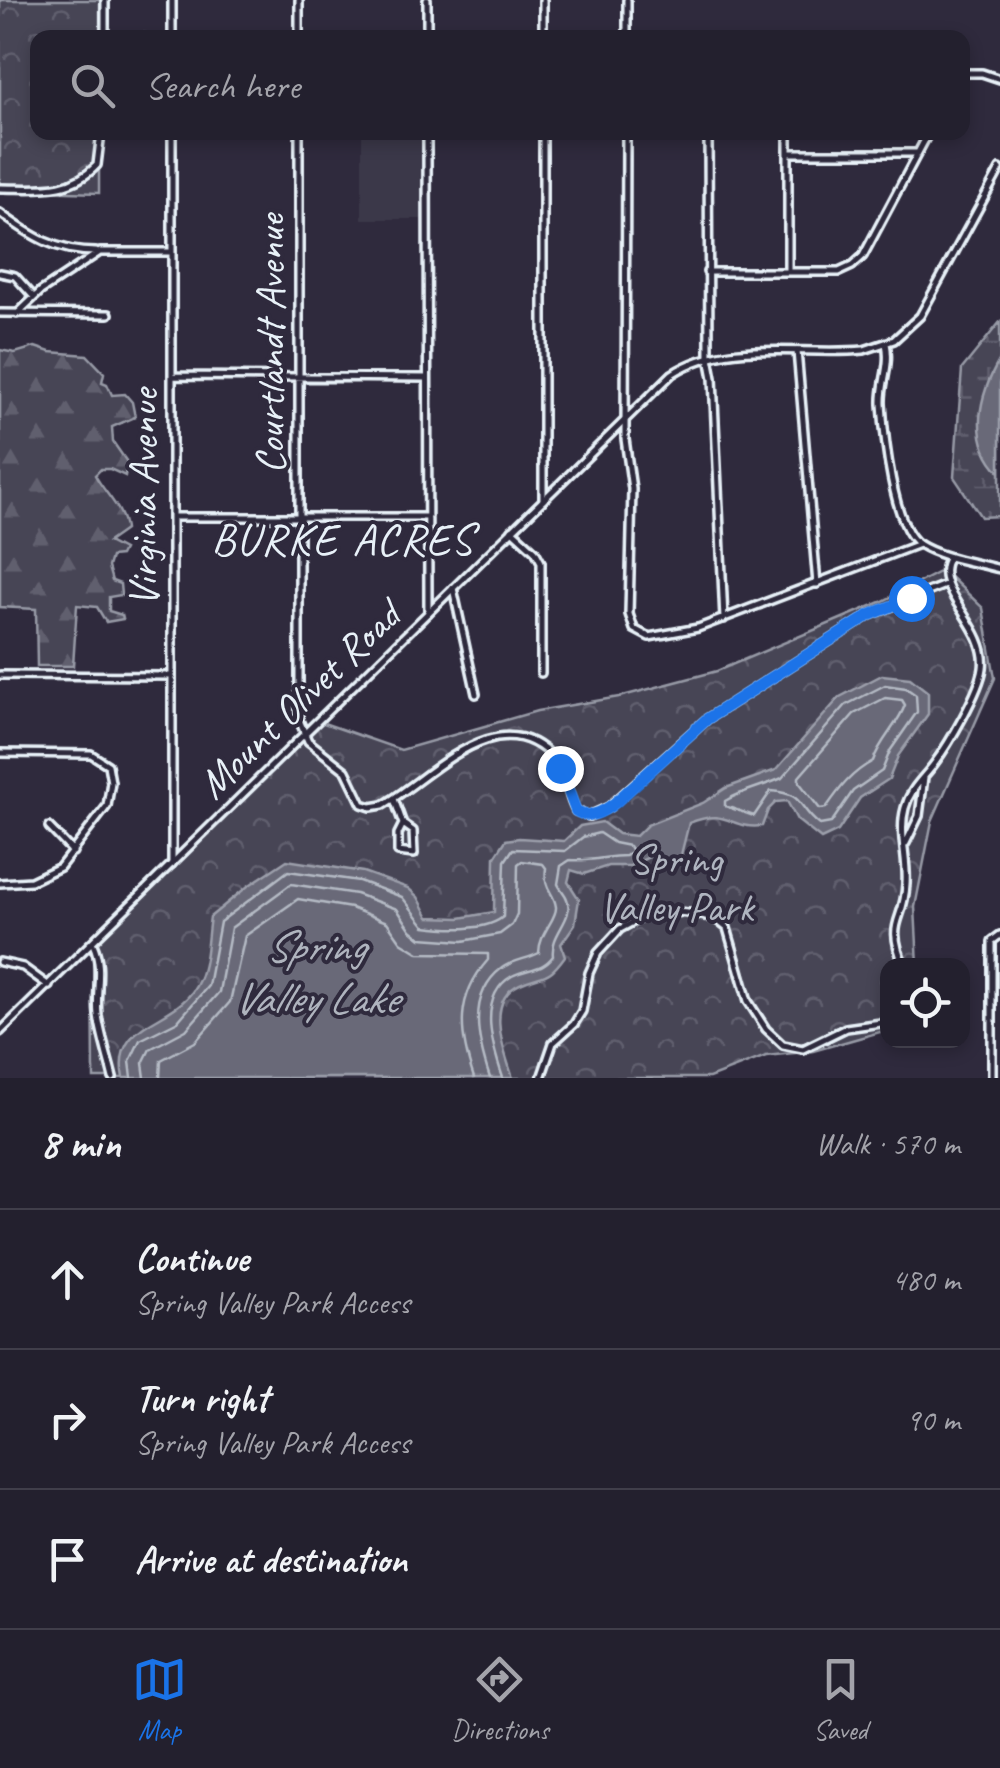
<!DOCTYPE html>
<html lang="en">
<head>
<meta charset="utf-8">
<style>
  :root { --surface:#23202e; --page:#2f2d3a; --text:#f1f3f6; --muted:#a3a3aa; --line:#403e4a; --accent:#1a73e8 }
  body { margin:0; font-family:Caveat,sans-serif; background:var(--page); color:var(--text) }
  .controls { position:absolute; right:30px; bottom:30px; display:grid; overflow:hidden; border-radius:20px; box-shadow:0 5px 15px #0003 }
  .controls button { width:90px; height:90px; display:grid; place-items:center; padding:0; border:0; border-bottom:2px solid var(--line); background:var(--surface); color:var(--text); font:50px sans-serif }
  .stop { position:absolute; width:30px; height:30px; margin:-22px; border:8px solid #1a73e8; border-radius:50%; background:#fff }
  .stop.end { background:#1a73e8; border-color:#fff; box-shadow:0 2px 10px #0008 }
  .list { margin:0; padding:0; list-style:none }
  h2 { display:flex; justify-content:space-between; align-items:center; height:130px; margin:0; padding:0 40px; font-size:42px }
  h2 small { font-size:32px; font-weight:400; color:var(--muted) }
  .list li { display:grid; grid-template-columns:65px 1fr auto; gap:30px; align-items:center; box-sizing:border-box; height:140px; padding:0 40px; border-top:2px solid var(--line) }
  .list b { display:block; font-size:38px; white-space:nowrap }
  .list p { margin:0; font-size:32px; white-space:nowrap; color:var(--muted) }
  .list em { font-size:32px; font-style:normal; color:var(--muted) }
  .icon { flex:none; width:55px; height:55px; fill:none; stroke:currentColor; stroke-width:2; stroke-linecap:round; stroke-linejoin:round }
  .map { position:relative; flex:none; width:1000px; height:1078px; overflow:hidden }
  .search { position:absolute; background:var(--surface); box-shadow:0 5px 15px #0003; left:30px; right:30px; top:30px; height:110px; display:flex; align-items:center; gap:25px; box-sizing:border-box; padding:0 35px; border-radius:20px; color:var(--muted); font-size:38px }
  .sheet { height:550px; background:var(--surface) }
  nav { display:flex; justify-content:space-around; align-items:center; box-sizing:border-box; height:140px; border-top:2px solid var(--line); background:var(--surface); font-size:28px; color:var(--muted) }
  nav a { display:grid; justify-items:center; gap:5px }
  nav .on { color:var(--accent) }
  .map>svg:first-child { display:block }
</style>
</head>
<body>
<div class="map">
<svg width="1000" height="1078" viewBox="0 0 1000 1078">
  <defs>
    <pattern id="forest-firs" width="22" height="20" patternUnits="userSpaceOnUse" patternTransform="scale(2.5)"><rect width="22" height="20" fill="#464455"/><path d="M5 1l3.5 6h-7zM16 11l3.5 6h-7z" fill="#615f6e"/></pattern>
    <pattern id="wetland-marsh" width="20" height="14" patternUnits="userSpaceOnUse" patternTransform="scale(2.5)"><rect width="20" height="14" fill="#464455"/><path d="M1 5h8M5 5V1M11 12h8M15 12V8" fill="none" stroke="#615f6e"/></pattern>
    <pattern id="park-crowns" width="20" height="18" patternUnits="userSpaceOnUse" patternTransform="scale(2.5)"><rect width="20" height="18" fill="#464455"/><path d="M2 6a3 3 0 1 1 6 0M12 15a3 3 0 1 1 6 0" fill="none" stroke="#615f6e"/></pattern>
  </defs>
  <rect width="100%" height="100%" fill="#2f2a3d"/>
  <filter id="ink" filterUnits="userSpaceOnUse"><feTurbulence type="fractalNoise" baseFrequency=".01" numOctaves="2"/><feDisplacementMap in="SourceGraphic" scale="20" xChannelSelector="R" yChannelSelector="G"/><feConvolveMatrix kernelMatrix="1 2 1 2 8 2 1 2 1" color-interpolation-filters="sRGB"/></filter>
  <g filter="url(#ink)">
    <!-- built -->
    <path fill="#3b3749" d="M362,133H425V219H362Z"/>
    <!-- forest -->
    <path fill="url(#forest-firs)" stroke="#979aa6" stroke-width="2.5" d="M35,347L50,352L87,355L104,373L102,382L107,384L112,395L125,394L132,402L135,417L112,427L113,442L127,462L125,476L110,469H101L95,475C104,493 124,509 125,530L108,542L123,550L120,556L111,557L108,567L112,581L120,584L121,595L109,597V611L122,615L123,619L106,622L97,607L77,605L73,666H37L36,609L0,607V350L15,353Z"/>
    <!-- wetland -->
    <path fill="url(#wetland-marsh)" stroke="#979aa6" stroke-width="2.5" d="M1000,322V516L981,517L954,477L962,369Z"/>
    <!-- park -->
    <path fill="url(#park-crowns)" stroke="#979aa6" stroke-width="2.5" d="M0,0H100V37L38,38V132L99,133V193L0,190Z
      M943,570L983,608L995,678L932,821L915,907L918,965L888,966L887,1030L813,1051L766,1056L709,1078H94L93,944L315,720L401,750L537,711L619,697L717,671L881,602Z"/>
    <!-- water -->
    <path fill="#696978" stroke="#9c9fab" stroke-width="2.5" d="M1000,359V472C968,440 979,395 1000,359Z
      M882,675L910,678L928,692V714L898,756L889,779L860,798L838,831L821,839L797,820L787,801L776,802L768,810L762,826C729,830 729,807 689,823L680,859L665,869L661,860L651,856L630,866H608L584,874L571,870L568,882L579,899L575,924L561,944L565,956C547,981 545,973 520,984C484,1000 504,1052 513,1078H123C111,1017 180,1026 199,980C207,962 207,936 210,917L248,886L287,860L363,872L408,888L418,897L429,917L460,918L494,912L495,857L506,840L519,838L564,841L580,826L602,822L618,834L636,836L647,825L703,803L726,788L776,770L840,697Z"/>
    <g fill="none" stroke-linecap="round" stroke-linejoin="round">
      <!-- shore -->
      <path stroke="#b5bbc5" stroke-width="2.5" d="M885,685L906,688L916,695L917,712L890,751L882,771L853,791L831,823L820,825C795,805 806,794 771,791L754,816L725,806V801C743,790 765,786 782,778L846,705Z
        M885,698L902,700L905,705C898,725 880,740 873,761C851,773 840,788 826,808L820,809L799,782V777L854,714Z
        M132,1078L130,1061L140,1040L178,1021L208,986L220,922L288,871L359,881L402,897L425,926C448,929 484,932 503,917L505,861L513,849L565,851L583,837L599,833L614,843L629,846L632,851L626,856C606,856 590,862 570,860L561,866L558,884C560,889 565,893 567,899C575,919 550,933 553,956C542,971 527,968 512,976C476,997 493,1048 503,1078
        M145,1078L143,1063L150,1049L186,1030L219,992L231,928L291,884L356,894L397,909L411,930L421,938L463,941L500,934L512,925L517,914L518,864L522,861L543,864L546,868C543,891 554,891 556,907C557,919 539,933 539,953C528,959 513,960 502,968C466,995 478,1042 490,1078
        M160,1078L161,1060L195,1042L230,1002L245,936L298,899L351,908L387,922L401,942L419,953L488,954V960C455,997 459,1034 474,1078"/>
      <defs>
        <path id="minor" d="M299,0V38
          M105,37L148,38
          M105,37V0
          M172,38V0
          M427,38V0
          M543,38V0
          M627,38V0
          M962,73H982L1000,79
          M172,132V864
          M299,132V720L308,741L346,771L362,804L371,807L383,805C431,778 500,696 555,760C567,775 567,795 576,811L589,816L609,807L707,719L870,615L945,585
          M427,132L428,613
          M626,132L625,439L632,489L629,614L634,629L649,637L698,628L919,544
          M708,132L709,357L713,378L724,619
          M788,153H917
          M0,188C37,188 70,194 97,165L101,132
          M0,213C31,236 56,252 96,252
          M707,272H839L852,266L863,256L929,132
          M788,272V132
          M0,273L15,276L34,297
          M0,313L109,314
          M17,314L41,291L100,252H172
          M797,351L817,584
          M172,376L427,378
          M543,500V132
          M172,517H428
          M512,530L535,551L541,562V673
          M453,588L476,694
          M0,675L171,676
          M0,753L91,754L108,765L111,782L107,806L60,867L31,881L0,883
          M394,799L403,824L413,831L414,854L398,852V834L403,824
          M49,827L73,852
          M906,843L919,816L924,777
          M93,944C104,968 95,990 98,1015C101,1036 108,1057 113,1078
          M0,962L23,967L49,986
          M904,966C885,919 904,925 906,884C908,859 898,833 905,808C910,789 923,779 934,764C949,744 980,691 983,668C989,626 928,589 949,557
          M541,1078L553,1043L574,1024L582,1011L589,973L598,953L620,929L655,910L699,914L717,920L727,928L748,1001L766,1029L783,1045L803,1049L846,1028L888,1022
          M992,1078V941L1000,935"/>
        <path id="tertiary" d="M886,343C891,366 881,382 882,404C884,434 893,527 919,544C941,558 974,562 1000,569
          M0,1032L672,374C729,337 801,356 864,350L894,340L920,316L1000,169"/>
      </defs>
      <!-- minor casing -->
      <use href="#minor" stroke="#e8f1f8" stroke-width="12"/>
      <!-- tertiary casing -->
      <use href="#tertiary" stroke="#e8f1f8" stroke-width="12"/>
      <!-- minor -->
      <use href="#minor" stroke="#2f2a3d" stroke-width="5"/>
      <!-- tertiary -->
      <use href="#tertiary" stroke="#2f2a3d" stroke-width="5"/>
    </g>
  </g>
  <g fill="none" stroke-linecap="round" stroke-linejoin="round" filter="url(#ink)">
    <!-- route -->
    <path stroke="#1a73e8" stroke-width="12" d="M560,768L576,811C590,820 603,812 615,803L707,719L870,615L911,598"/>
  </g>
  <g text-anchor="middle" stroke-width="8" stroke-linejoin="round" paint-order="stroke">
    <!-- street labels -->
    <g font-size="42" fill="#e8f1f8" stroke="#2f2a3d">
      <text transform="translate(269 344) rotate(-90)" y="15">Courtlandt Avenue</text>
      <text transform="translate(142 498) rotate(-90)" y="15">Virginia Avenue</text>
      <text transform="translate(298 699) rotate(-44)" y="15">Mount Olivet Road</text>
    </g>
    <!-- park labels -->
    <g font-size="42" fill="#afb4bf" stroke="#2f2a3d">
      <text x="676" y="873">Spring<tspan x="676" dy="48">Valley Park</tspan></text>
    </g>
    <!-- neighbourhood labels -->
    <g font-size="45" letter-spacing="2.5" fill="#e8f1f8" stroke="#2f2a3d">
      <text x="343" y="554">BURKE ACRES</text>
    </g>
    <!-- water labels -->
    <g font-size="45" font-style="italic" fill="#afb4be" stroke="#2f2a3d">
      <text x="315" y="961">Spring<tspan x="315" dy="52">Valley Lake</tspan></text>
    </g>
  </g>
</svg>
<div class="controls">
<button><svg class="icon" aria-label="locate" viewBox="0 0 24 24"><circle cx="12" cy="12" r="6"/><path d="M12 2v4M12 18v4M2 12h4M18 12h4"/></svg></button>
</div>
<div class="stop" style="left:911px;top:598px"></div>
<div class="stop end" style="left:560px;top:768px"></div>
<div class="search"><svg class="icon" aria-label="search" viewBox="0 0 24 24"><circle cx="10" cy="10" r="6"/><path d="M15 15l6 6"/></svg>Search here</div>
</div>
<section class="sheet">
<h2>8 min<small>Walk · 570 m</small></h2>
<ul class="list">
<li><svg class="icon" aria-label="ahead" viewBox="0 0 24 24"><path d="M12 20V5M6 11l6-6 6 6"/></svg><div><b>Continue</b><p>Spring Valley Park Access</p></div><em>480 m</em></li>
<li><svg class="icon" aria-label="right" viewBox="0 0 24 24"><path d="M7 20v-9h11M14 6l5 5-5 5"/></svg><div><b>Turn right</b><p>Spring Valley Park Access</p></div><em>90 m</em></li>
<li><svg class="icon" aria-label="arrive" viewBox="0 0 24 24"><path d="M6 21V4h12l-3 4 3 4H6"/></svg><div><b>Arrive at destination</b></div></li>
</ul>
</section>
<nav>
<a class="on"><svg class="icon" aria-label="map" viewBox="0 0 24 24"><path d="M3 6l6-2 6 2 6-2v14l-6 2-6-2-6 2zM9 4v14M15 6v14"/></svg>Map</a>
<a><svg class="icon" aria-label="directions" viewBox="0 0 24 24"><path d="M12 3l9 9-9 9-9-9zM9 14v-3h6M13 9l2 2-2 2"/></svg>Directions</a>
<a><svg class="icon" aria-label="saved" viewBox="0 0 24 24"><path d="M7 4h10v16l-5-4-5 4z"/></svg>Saved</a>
</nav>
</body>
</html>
